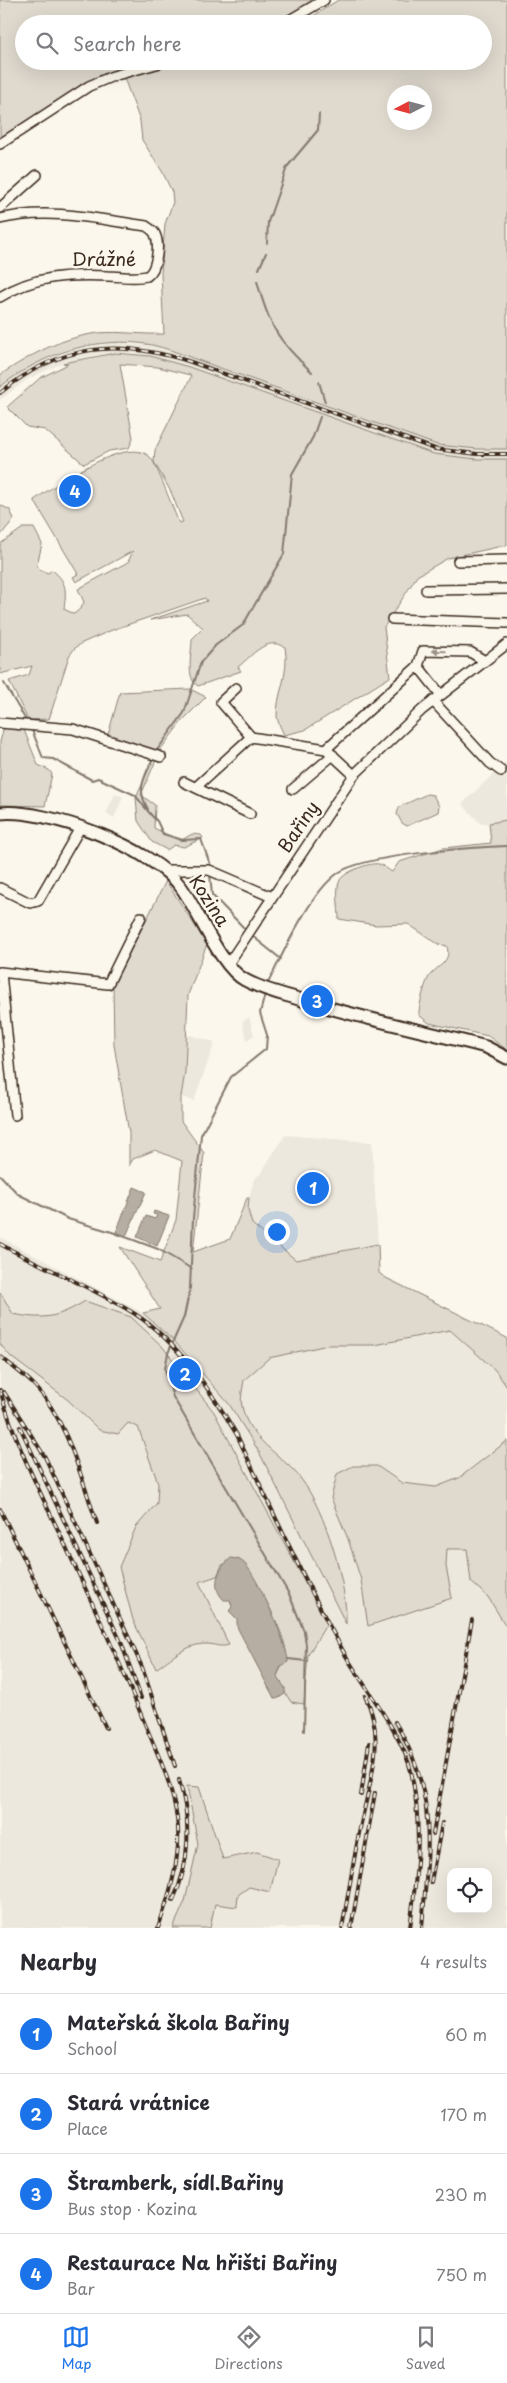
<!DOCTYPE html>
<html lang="en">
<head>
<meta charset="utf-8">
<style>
  :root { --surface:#fff; --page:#f2f2f3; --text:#2b2b33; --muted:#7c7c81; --line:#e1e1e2; --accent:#1a73e8 }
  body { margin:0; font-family:"Playpen Sans",sans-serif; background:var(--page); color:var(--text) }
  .controls { position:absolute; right:15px; bottom:15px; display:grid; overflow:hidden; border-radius:10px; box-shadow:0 5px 20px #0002 }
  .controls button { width:45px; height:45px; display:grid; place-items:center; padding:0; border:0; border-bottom:1px solid var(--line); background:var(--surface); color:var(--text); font:25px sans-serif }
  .compass { position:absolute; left:387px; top:85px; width:45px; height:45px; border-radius:50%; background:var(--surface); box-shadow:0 5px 20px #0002; rotate:264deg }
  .you { position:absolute; left:276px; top:1231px; width:18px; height:18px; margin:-12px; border:4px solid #fff; border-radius:50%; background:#1a73e8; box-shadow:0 0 0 8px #1a73e833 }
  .badge { display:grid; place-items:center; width:32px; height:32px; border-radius:50%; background:var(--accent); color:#fff; font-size:16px; font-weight:700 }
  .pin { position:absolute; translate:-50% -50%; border:2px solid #fff; box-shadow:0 1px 5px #0006 }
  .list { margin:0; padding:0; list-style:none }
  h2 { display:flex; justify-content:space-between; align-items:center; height:65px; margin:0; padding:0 20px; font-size:21px }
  h2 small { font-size:16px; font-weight:400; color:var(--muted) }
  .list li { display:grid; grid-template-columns:32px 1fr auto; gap:15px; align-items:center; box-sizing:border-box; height:80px; padding:0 20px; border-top:1px solid var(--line) }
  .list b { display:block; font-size:19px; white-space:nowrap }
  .list p { margin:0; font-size:16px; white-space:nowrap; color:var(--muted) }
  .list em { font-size:16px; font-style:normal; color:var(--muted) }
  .icon { flex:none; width:28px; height:28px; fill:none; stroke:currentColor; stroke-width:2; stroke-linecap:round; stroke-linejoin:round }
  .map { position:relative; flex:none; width:507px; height:1928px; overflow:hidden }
  .search { position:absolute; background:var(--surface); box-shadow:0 5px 20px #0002; left:15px; right:15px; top:15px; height:55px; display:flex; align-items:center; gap:12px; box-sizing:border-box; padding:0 18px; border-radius:28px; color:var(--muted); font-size:19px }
  .sheet { height:385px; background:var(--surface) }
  nav { display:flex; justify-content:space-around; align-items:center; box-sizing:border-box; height:70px; border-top:1px solid var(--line); background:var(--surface); font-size:14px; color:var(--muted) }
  nav a { display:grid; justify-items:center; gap:2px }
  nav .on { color:var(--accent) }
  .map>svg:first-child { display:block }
</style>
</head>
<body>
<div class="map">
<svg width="507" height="1928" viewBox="0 0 507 1928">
  <rect width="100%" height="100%" fill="#fbf7ec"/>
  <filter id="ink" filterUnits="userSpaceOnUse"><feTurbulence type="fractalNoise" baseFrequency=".02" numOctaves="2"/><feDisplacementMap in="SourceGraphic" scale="10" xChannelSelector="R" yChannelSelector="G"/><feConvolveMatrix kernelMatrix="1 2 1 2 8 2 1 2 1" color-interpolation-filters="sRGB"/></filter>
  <g filter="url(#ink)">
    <!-- built -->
    <path fill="#ede8dd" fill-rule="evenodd" d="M114,343L152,346L169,350L437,445L477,449H507V459H477L434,454L189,367L150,356L132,353L96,355L63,363L28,379L0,400V387L22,370L41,361L80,348Z
      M507,761V820L481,824L462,804Z
      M115,794L123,797L114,818L106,814Z
      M249,1017L254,1035L247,1040L242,1022Z
      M186,1034L215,1042L194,1101L181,1097L185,1072Z
      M285,1135L372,1142L378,1244L337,1252L507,1338V1928H0V1237L143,1313L176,1343L194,1366L271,1238L252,1224L248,1210L249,1198L254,1179L260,1174ZM451,1872H488V1909H451Z"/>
    <!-- green -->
    <path fill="#dfd9ce" stroke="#8d8276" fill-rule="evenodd" d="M0,0H314L286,21L276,24H123L120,19L104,24H24V61H156L95,80L67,94L0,141Z
      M338,0H507V449H477L437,445L192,358C179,353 166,348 152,345C98,335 42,353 0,387V375C32,354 60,338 98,333C120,331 143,335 164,334L161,274L165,224L173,202L172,192L162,171L142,140L140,121L124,78L188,61H483V24H301ZM394,92H424V122H394Z
      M115,353L150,356L189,367L434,454L477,459H507V545L448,558L417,576L384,627L390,677L305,730L284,735C282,730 278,723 277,717C276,694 290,675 285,647C266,636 253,655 238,667L241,671L198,686C185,679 192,652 192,639L203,628L187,614L150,620L207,601L205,598L112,630L82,643L75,648L69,656L49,719L28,720L9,681L29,675L32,666L0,674V544L23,528H34L42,544L37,565L40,570L48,573L52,570C68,582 66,592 64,609L74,614L81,608L84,602L78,589L128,562L133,551L76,582L73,577L78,574L34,500C55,486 127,434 150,457C156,462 174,512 179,523L183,522L171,492L154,462L155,450L191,377L190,375L158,367L120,364L133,438L129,448L109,451L84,464L45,430L27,427L7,407L40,378L68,364L63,363Z
      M0,505L10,510L14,519L0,536Z
      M190,689L206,697L182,721L158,753L108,735L120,692Z
      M4,727L24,730L38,765L49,770L52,774L45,806L0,805V742Z
      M153,760H156L141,795L155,805L154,828L180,841L192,834L201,835L203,838L184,847L174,845L167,850L152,842L138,821L136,798Z
      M427,794L433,795L439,806L438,812L407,826L402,823L397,814L399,807Z
      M507,820V1050L488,1036L429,1023L419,1015C418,1008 426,978 431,974C440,964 451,962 447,946L438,944L408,924L376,925L339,919C339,908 335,889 340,880C344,872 370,862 379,864C383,865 388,870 392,872L399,862L443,848L491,843L489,823Z
      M166,881L207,944L188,995L185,1072L181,1097V1121L204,1153L193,1252L230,1239L247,1198H249L248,1210L252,1224L296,1260L378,1244L379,1273L386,1278L507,1338V1387L495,1370L450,1330L375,1345H328L269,1358L244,1380C243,1388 240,1398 242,1406C248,1440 282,1454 301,1479C325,1510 348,1585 346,1624L258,1450L229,1404L176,1343L143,1313L160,1309L120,1247L160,1262L176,1220L182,1161L155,1150L133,1159L129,1166V1133L114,1045L113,985Z
      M0,1292L13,1314C43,1320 58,1318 85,1301L131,1317L162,1346L214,1412L327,1623L308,1655L304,1704L291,1702C286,1695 281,1685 277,1676C280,1669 285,1661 286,1655C288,1637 252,1570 238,1559L222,1565L217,1576L199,1582L229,1645C220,1648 215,1644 206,1644C187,1644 171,1658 156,1669L133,1620L119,1567L136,1527L157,1503L158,1483L138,1427L128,1423L118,1434L99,1430L68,1400L11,1357L0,1344Z
      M507,1441V1628L488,1597L471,1582L467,1549H447L446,1566L452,1598L368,1626L361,1580L348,1539L331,1498L337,1474L353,1466H377L402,1483L436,1487L459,1478Z
      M187,1786L199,1787L223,1859L257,1852L278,1859L270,1892L249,1887L238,1895L237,1907L215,1904L210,1928H173L185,1901L198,1844Z"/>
    <!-- water -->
    <path fill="#b6aea2" stroke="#85796d" d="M134,1187L146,1192L126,1236L116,1232Z
      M154,1211L169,1216L157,1246L137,1237L146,1216L155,1219L157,1215L153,1214Z
      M231,1558C237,1559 240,1559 245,1564C258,1578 288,1645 288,1662L281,1666L277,1676L285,1688V1694L277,1699L274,1698L237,1627V1619L229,1611L232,1607L230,1600H224C210,1587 218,1568 231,1558Z"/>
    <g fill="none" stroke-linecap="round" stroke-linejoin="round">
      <!-- stream -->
      <path stroke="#85796d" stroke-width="2" d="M267,243L268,222L287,167L318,130L319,114
        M259,269L266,253
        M257,281C269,326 278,341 312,372
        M319,382L325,402
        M4,683L27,722
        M32,730L43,758L53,759L92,780L98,778L135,795L152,816
        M155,753L184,713L201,662L216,645L243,625L284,554L292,474L313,437L320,417
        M148,809C136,789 144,778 153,758
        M151,815L157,821L163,834L183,840L201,839L211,867
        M210,874L212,895L246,930
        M251,935L281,959
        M267,985C284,952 309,894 338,873C363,855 473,847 507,846
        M265,994L260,1013L267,1035L266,1049L231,1077L201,1135L193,1218L190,1288L184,1317L168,1353L165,1369L173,1397L289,1594L304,1631L306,1645L304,1731
        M0,1175L18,1194L68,1219L112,1232L158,1249L192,1269
        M288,1659L306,1661"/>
      <defs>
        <path id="minor" d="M283,24L324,0
          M0,144L89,86L113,76L167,61
          M0,208L37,175
          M0,219C48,207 98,219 146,226C149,228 153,230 155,234C160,245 157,270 147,276C134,279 120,276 108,276C70,274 33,276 0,297
          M458,561L507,560
          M426,590L507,589
          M392,619L507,623
          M418,666L441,695
          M236,688L221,702L251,737L326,749L354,775
          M433,701L490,763L501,771
          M0,723L73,729L161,757
          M326,749L418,666L423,651L470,652L485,661
          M184,782L250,814
          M196,787L251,737
          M293,789L333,755
          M164,870H209L272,897
          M0,888L30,903L38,901L80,828
          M228,964L354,775L422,710L507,644
          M0,972L108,984L141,917
          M1,973L15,1115"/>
        <path id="major" d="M0,813C47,808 153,848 181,887C198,910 221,968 245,980C263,990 283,994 302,1000C363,1019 425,1031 486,1047L507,1058"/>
      </defs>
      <!-- minor casing -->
      <use href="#minor" stroke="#3b2a1e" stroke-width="12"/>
      <!-- major casing -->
      <use href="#major" stroke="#3b2a1e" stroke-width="15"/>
      <!-- minor -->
      <use href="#minor" stroke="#fbf7ec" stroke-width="9"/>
      <!-- major -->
      <use href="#major" stroke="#fbf7ec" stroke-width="11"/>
      <defs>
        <path id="rail" d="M0,393C61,343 118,339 191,362L435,449L477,454H507
          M0,1244C44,1268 92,1287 135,1314C178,1342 211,1391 237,1435C270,1507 304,1580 342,1649C361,1684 402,1733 411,1771C423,1827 417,1872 410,1928
          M0,1356C11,1366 25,1375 35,1386C68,1421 81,1479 97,1523
          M0,1390C14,1440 36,1484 58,1530C87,1592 117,1654 142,1717C157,1753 175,1788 178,1828C180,1861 169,1897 158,1928
          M4,1392L45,1457L129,1638L142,1667L175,1766
          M20,1427L121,1642L141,1698
          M0,1509L106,1728
          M395,1722C439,1794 428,1849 422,1928
          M361,1795L369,1743
          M433,1834L472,1620
          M431,1882L442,1823
          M173,1900C191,1863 191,1819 179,1780
          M342,1928C349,1892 354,1855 362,1819C371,1777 386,1737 365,1696
          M351,1928L375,1793"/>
      </defs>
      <!-- rail casing -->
      <use href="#rail" stroke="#3b2a1e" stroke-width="4"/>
      <!-- rail -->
      <use href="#rail" stroke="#fbf7ec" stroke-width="2" stroke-dasharray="5.5" stroke-linecap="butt"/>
    </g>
    <!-- one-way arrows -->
    <defs><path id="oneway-solid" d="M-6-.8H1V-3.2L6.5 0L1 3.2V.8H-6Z" transform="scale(1.25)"/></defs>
    <use fill="#9b9085" href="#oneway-solid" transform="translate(439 651) rotate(-179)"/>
  </g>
  <g text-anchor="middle" stroke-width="5" stroke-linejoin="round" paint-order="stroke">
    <!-- street labels -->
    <g font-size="18" fill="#3b2a1e" stroke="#fbf7ec">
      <text x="104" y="266">Drážné</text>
      <text transform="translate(299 827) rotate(-56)" y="6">Bařiny</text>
      <text transform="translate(209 901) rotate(57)" y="6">Kozina</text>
    </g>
  </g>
</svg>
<div class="controls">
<button><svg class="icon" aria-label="locate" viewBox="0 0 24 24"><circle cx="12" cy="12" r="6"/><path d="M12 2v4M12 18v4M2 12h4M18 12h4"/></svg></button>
</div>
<svg class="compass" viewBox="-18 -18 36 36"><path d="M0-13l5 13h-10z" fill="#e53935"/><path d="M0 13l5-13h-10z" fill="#7c7c81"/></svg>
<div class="you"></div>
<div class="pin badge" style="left:313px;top:1188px">1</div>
<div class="pin badge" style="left:185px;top:1374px">2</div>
<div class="pin badge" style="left:317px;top:1001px">3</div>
<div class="pin badge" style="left:75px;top:491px">4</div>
<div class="search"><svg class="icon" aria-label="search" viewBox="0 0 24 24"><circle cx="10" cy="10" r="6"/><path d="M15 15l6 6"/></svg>Search here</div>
</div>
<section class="sheet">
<h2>Nearby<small>4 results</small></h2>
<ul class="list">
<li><span class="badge">1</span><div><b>Mateřská škola Bařiny</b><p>School</p></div><em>60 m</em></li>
<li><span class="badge">2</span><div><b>Stará vrátnice</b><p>Place</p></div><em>170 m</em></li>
<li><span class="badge">3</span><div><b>Štramberk, sídl.Bařiny</b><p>Bus stop · Kozina</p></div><em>230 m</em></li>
<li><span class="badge">4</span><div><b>Restaurace Na hřišti Bařiny</b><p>Bar</p></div><em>750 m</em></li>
</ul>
</section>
<nav>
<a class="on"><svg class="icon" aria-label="map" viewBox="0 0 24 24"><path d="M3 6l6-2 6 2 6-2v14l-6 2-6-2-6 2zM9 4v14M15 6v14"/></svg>Map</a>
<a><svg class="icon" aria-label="directions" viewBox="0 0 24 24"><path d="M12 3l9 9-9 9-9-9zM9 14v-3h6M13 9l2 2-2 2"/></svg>Directions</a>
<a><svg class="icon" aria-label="saved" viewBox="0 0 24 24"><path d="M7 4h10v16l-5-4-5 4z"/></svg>Saved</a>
</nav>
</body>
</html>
